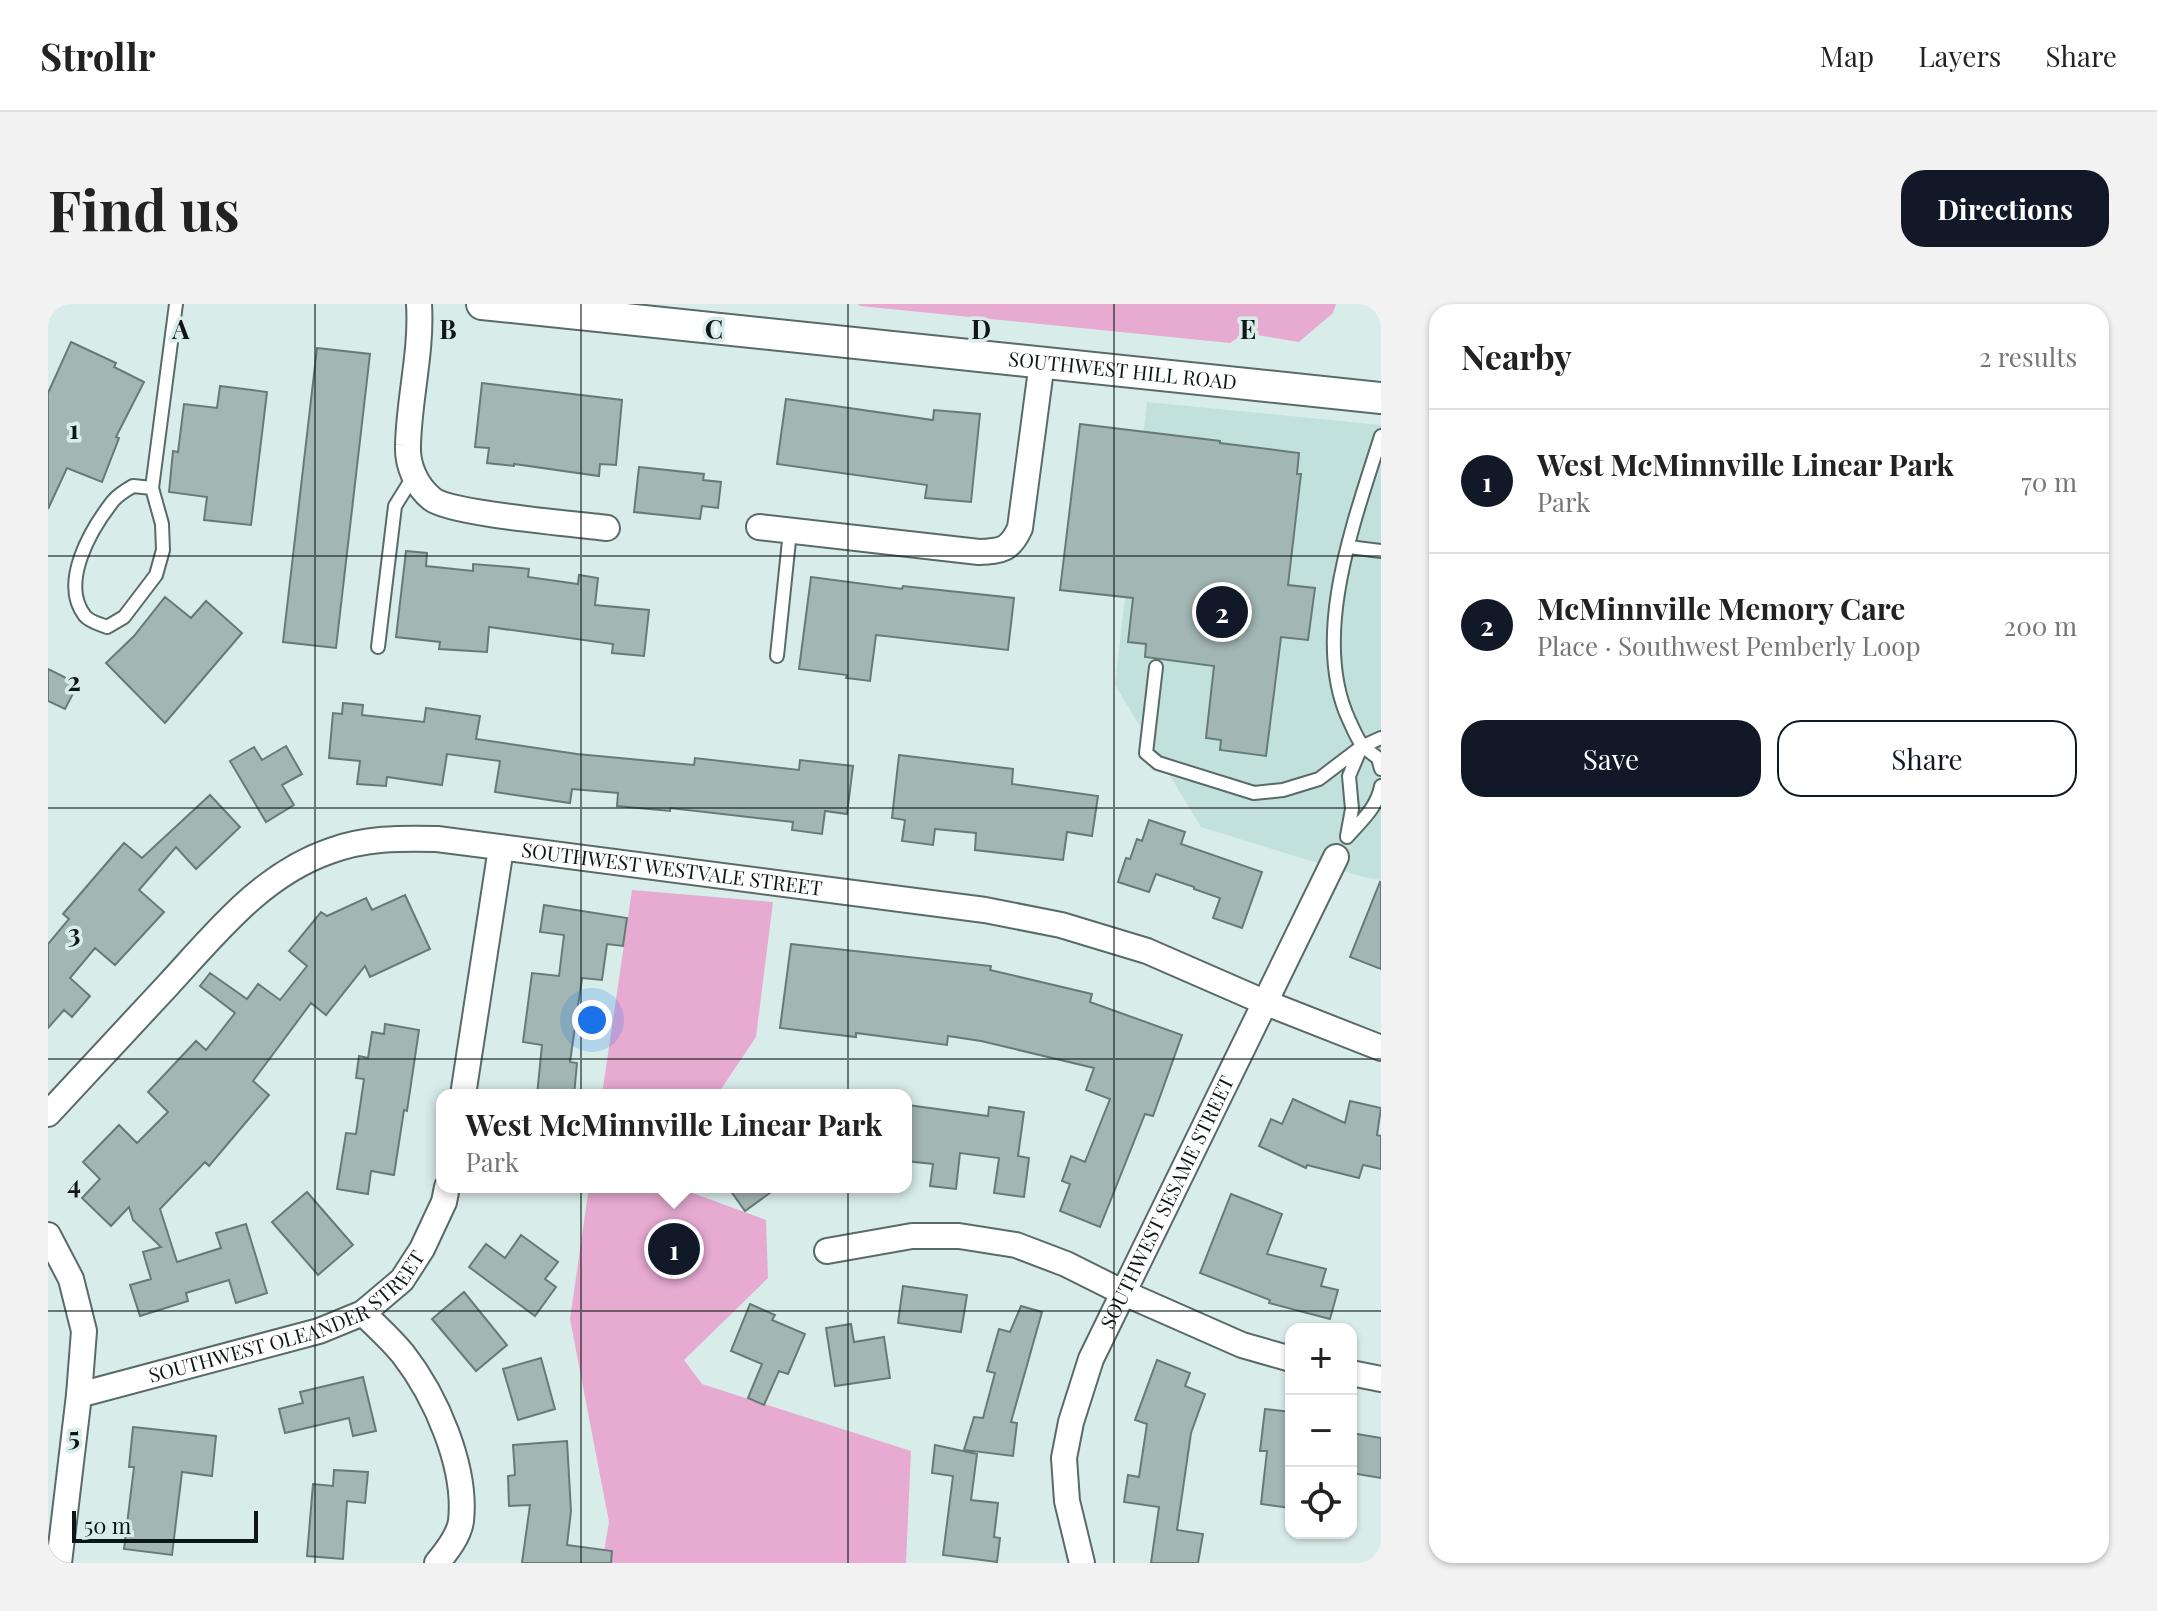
<!DOCTYPE html>
<html lang="en">
<head>
<meta charset="utf-8">
<style>
  :root { --surface:#fff; --page:#f2f2f2; --text:#222; --muted:#767676; --line:#e0e0e0; --accent:#111827 }
  body { margin:0; font-family:"Playfair Display",serif; background:var(--page); color:var(--text) }
  .controls { position:absolute; right:24px; bottom:24px; display:grid; overflow:hidden; border-radius:16px; box-shadow:0 2px 6px #0004 }
  .controls button { width:72px; height:72px; display:grid; place-items:center; padding:0; border:0; border-bottom:2px solid var(--line); background:var(--surface); color:var(--text); font:40px sans-serif }
  .scale { position:absolute; left:24px; bottom:20px; width:186px; box-sizing:border-box; padding-left:8px; border:4px solid #0f1716; border-top:0; font-size:22px; line-height:28px; white-space:nowrap; color:#0f1716; -webkit-text-stroke:6px #d8edea; paint-order:stroke }
  .you { position:absolute; left:544px; top:716px; width:28px; height:28px; margin:-20px; border:6px solid #fff; border-radius:50%; background:#1a73e8; box-shadow:0 0 0 12px #1a73e833 }
  .badge { display:grid; place-items:center; width:52px; height:52px; border-radius:50%; background:var(--accent); color:#fff; font-size:26px; font-weight:700 }
  .pin { position:absolute; translate:-50% -50%; border:4px solid #fff; box-shadow:0 2px 8px #0006 }
  .popup { position:absolute; left:388px; top:785px; width:476px; height:104px; box-sizing:border-box; display:grid; place-content:center; border-radius:16px; background:var(--surface); filter:drop-shadow(0 2px 6px #0005); font-size:26px; white-space:nowrap; color:var(--muted) }
  .popup b { font-size:30px; color:var(--text) }
  .popup::after { content:''; position:absolute; left:50%; top:100%; margin-left:-16px; border:16px solid transparent; border-top-color:var(--surface) }
  .list { margin:0; padding:0; list-style:none }
  h2 { display:flex; justify-content:space-between; align-items:center; height:104px; margin:0; padding:0 32px; font-size:34px }
  h2 small { font-size:26px; font-weight:400; color:var(--muted) }
  .list li { display:grid; grid-template-columns:52px 1fr auto; gap:24px; align-items:center; box-sizing:border-box; height:144px; padding:0 32px; border-top:2px solid var(--line) }
  .list b { display:block; font-size:30px; white-space:nowrap }
  .list p { margin:0; font-size:26px; white-space:nowrap; color:var(--muted) }
  .list em { font-size:26px; font-style:normal; color:var(--muted) }
  .actions { display:flex; gap:16px; padding:24px 32px }
  .actions a { flex:1; padding:18px 0; border:2px solid var(--accent); border-radius:24px; text-align:center; font-size:28px; color:var(--accent) }
  .actions .main { background:var(--accent); color:#fff }
  .icon { flex:none; width:44px; height:44px; fill:none; stroke:currentColor; stroke-width:2; stroke-linecap:round; stroke-linejoin:round }
  .map { position:relative; flex:none; width:1333px; height:1259px; overflow:hidden; border-radius:24px }
  header { display:flex; align-items:center; gap:48px; box-sizing:border-box; height:112px; padding:0 40px; background:var(--surface); border-bottom:2px solid var(--line) }
  header strong { font-size:38px }
  nav { display:flex; gap:44px; margin-inline-start:auto; font-size:28px }
  .intro { display:flex; align-items:center; justify-content:space-between; box-sizing:border-box; height:192px; padding:0 48px }
  h1 { margin:0; font-size:56px }
  .button { padding:20px 36px; border-radius:24px; background:var(--accent); color:#fff; font-size:28px; font-weight:700 }
  main { display:flex; gap:48px; padding:0 48px }
  aside { flex:1; background:var(--surface); border-radius:24px; box-shadow:0 2px 6px #0004 }
  .map>svg:first-child { display:block }
</style>
</head>
<body>
<header>
<strong>Strollr</strong>
<nav><a>Map</a><a>Layers</a><a>Share</a></nav>
</header>
<div class="intro"><h1>Find us</h1><a class="button">Directions</a></div>
<main>
<div class="map">
<svg width="1333" height="1259" viewBox="0 0 1333 1259">
  <rect width="100%" height="100%" fill="#d8edea"/>
  <!-- built -->
  <path fill="#c2e0dc" d="M1099,98L1333,121V576L1315,573L1153,523L1067,381Z"/>
  <!-- green -->
  <path fill="#e7aad1" d="M810,0H1288L1285,9L1251,38L1197,29L1182,39L812,2Z
    M584,586L725,598L708,733L669,791H554Z
    M541,883H639L642,888L718,916L720,974L636,1056L654,1080L863,1147L858,1259H554L561,1218L522,1015Z"/>
  <!-- building -->
  <path fill="#a2b6b3" stroke="#677a77" stroke-width="2" d="M23,38L68,59L66,63L96,78L68,133L71,134L54,178L19,164L0,205V89Z
    M269,44L322,50L288,344L235,338Z
    M434,79L574,96L568,161L552,160L551,172L466,160V162L439,159L441,144L427,143Z
    M172,82L219,88L203,221L156,216L159,193L121,188L125,147L130,148L136,100L169,104Z
    M738,95L885,116L886,106L932,110L923,198L877,194L879,181L729,160Z
    M1032,120L1172,137V139L1251,149L1249,170H1253L1240,281L1267,284L1260,336L1233,333L1218,452L1172,446L1173,436L1158,434L1166,362L1097,353L1098,340L1080,338L1085,294L1012,286Z
    M591,163L656,170L655,176L673,178L670,204L654,202L652,215L586,208Z
    M358,247L379,249L378,262L425,267V260L463,263L481,265L480,273L530,280L531,271L550,274L547,301L601,306L596,352L564,349L565,340L441,323L439,348L391,345L392,338L348,333Z
    M763,273L854,285L855,282L966,294L960,346L828,331L822,377L798,374L799,371L751,365Z
    M117,293L143,314L158,297L194,329L117,419L58,359L86,332Z
    M0,365L30,380L17,405L0,397Z
    M295,399L315,401L314,411L376,418L378,404L432,412L428,435L529,450L646,461L647,454L751,466L752,456L805,462L799,510L777,507L774,530L744,526L745,518L622,504V507L569,502L570,489L524,485L522,499L447,488L452,457L399,450L394,481L339,473L338,482L309,480L312,457L281,454L285,409L294,410Z
    M238,442L254,470L234,481L246,501L218,518L182,457L206,443L214,456Z
    M851,451L965,465L964,480L1050,492L1044,532L1019,528L1015,556L927,546L928,529L887,525L885,541L854,537L857,516L844,514Z
    M162,491L192,523L148,565L128,543L91,586L116,608L67,661L47,644L22,674L42,692L24,713L16,706L0,724V640L21,615L15,610L76,539L94,554Z
    M1101,516L1137,528L1133,540L1214,568L1194,624L1165,614L1172,594L1146,585V583L1108,570L1101,588L1070,578L1078,554L1082,555L1089,535L1094,537Z
    M1332,578L1333,579V665L1302,653Z
    M357,591L382,645L322,673L317,662L278,711L263,699L205,777L221,791L161,862L157,858L112,905L129,958L173,944L168,929L198,920L219,989L188,999L181,976L138,989L140,997L92,1012L82,981L103,975L95,948L113,943L85,916L81,903L63,922L34,894L52,875L35,858L71,821L89,839L120,808L100,788L148,737L158,746L187,709L152,682L162,669L199,695L210,680L232,696L259,662L241,647L273,608L279,612L318,594L324,606Z
    M496,601L579,614L575,642L559,640L554,676L534,674L522,758L529,759L526,791H489L494,741L475,738L484,669L511,672L516,631L492,628Z
    M743,640L943,662L942,666L1044,690L1042,698L1134,731L1105,812L1097,810L1052,923L1012,907L1022,880L1014,877L1023,852L1037,858L1062,795L1038,786L1046,764L933,737L900,732L899,741L808,729V733L732,724Z
    M337,720L371,726L359,807L356,806L346,871L323,867L320,890L289,885L298,829L308,830L316,775L308,774L311,752L320,754L324,728L336,730Z
    M1245,795L1297,819L1302,797L1333,804L1329,831L1333,832V865L1315,861L1311,874L1259,861L1258,864L1211,842L1223,815L1234,820Z
    M860,801L940,812L941,803L976,808L970,852L981,854L976,893L946,889L951,854L912,849L908,885L882,882L885,860L858,857Z
    M680,883H730L697,907Z
    M259,888L305,941L270,971L224,918Z
    M1183,890L1234,910L1219,950L1278,965L1273,982L1290,986L1282,1015L1221,999L1222,996L1152,969Z
    M473,931L510,958L497,975L508,983L487,1012L421,963L438,940L457,954Z
    M855,982L919,991L913,1028L850,1019Z
    M416,988L459,1041L428,1067L384,1015Z
    M702,1000L727,1011L724,1016L757,1030L740,1070L731,1067L716,1101L700,1094L714,1060L683,1047Z
    M973,1002L994,1008L963,1118L969,1119L965,1152L916,1146L926,1113L935,1114L947,1069L939,1067L951,1025L962,1028Z
    M803,1020L806,1038L836,1033L842,1074L787,1082L778,1024Z
    M493,1054L507,1105L470,1116L455,1065Z
    M1109,1056L1142,1069L1137,1082L1157,1090L1143,1129L1129,1226L1155,1230L1150,1259H1103L1111,1203L1076,1198L1080,1171L1091,1173L1099,1120L1087,1116Z
    M315,1073L328,1127L305,1132L301,1114L237,1129L231,1105L255,1099L252,1088Z
    M1217,1105L1243,1108V1204L1213,1200L1219,1147H1212Z
    M85,1123L168,1132L164,1172L134,1168L124,1251L76,1245L86,1163H81Z
    M1303,1129L1333,1134V1174L1303,1169Z
    M519,1137L523,1207L519,1241L564,1247L563,1259H474L482,1201L461,1202L460,1172L467,1171L465,1141Z
    M887,1141L929,1150L923,1196L950,1199L946,1233L952,1234L949,1258L895,1251L905,1172L884,1169Z
    M286,1166L320,1168L317,1199L299,1197L295,1255L259,1252L265,1180L285,1182Z"/>
  <g fill="none" stroke-linecap="round" stroke-linejoin="round">
    <defs>
      <path id="service" d="M1333,132C1307,215 1262,332 1301,416C1311,437 1310,440 1330,454L1333,465
        M104,184L85,182C78,186 70,191 65,197C43,225 11,279 37,312C42,318 52,320 59,323L76,313L108,271L115,246L114,220L104,184L128,0
        M1301,243L1333,247
        M330,343L347,202L365,173
        M729,352L742,227
        M1108,363L1098,449L1110,459L1206,489L1235,486L1271,475L1313,443L1333,434
        M1299,532L1304,505L1301,472L1312,446
        M1299,533C1313,517 1329,504 1333,482"/>
      <g id="minor">
        <path d="M371,0C374,48 361,94 360,141C359,161 368,182 384,195C403,210 528,220 559,224"/>
        <path d="M711,223L931,248C954,247 962,246 972,224L994,58"/>
        <path d="M415,791L453,544"/>
        <path id="s1" d="M0,810C40,767 80,724 120,681C168,629 213,571 282,547C317,534 352,534 389,535L937,606L1013,621L1099,647L1216,698L1333,744"/>
        <path d="M0,931L23,975L36,1027L31,1091L11,1259"/>
        <path d="M779,947L864,932H911L968,941L1018,960L1076,989L1194,1041L1243,1055"/>
        <path d="M315,1009C328,1022 343,1035 355,1050C387,1091 419,1162 413,1217C411,1232 399,1247 389,1259"/>
        <path d="M1303,1069L1333,1075"/>
        <path id="s2" d="M31,1091L271,1027L315,1009L354,976L374,945L396,898L399,883"/>
        <path id="s3" d="M1034,1259L1019,1197L1016,1154L1023,1118L1043,1055L1288,553"/>
      </g>
      <g id="tertiary">
        <path id="s4" d="M434,0L1333,94"/>
      </g>
    </defs>
    <!-- service casing -->
    <use href="#service" stroke="#586b68" stroke-width="16"/>
    <!-- minor casing -->
    <use href="#minor" stroke="#586b68" stroke-width="28"/>
    <!-- tertiary casing -->
    <use href="#tertiary" stroke="#586b68" stroke-width="34"/>
    <!-- service -->
    <use href="#service" stroke="#fff" stroke-width="12"/>
    <!-- minor -->
    <use href="#minor" stroke="#fff" stroke-width="24"/>
    <!-- tertiary -->
    <use href="#tertiary" stroke="#fff" stroke-width="30"/>
  </g>
  <!-- grid -->
  <path fill="none" stroke="#0f1716" stroke-width="2" stroke-opacity="0.55" d="M267,0V1259M533,0V1259M800,0V1259M1066,0V1259M0,252H1333M0,504H1333M0,755H1333M0,1007H1333"/>
  <g text-anchor="middle" stroke-width="7" stroke-linejoin="round" paint-order="stroke">
    <!-- street labels -->
    <g font-size="20" fill="#0f1716" stroke="#d8edea">
      <text dy="7" stroke="none"><textPath href="#s4" startOffset="644">SOUTHWEST HILL ROAD</textPath></text>
      <text dy="7" stroke="none"><textPath href="#s1" startOffset="734">SOUTHWEST WESTVALE STREET</textPath></text>
      <text dy="7" stroke="none"><textPath href="#s3" startOffset="384">SOUTHWEST SESAME STREET</textPath></text>
      <text dy="7" stroke="none"><textPath href="#s2" startOffset="226">SOUTHWEST OLEANDER STREET</textPath></text>
    </g>
  </g>
  <g font-size="26" text-anchor="middle" font-weight="bold" fill="#0f1716" stroke="#d8edea" stroke-width="7" stroke-linejoin="round" paint-order="stroke">
    <text x="133" y="35">A</text>
    <text x="400" y="35">B</text>
    <text x="666" y="35">C</text>
    <text x="933" y="35">D</text>
    <text x="1200" y="35">E</text>
    <text x="26" y="135">1</text>
    <text x="26" y="387">2</text>
    <text x="26" y="639">3</text>
    <text x="26" y="890">4</text>
    <text x="26" y="1142">5</text>
  </g>
</svg>
<div class="controls">
<button>+</button>
<button>−</button>
<button><svg class="icon" aria-label="locate" viewBox="0 0 24 24"><circle cx="12" cy="12" r="6"/><path d="M12 2v4M12 18v4M2 12h4M18 12h4"/></svg></button>
</div>
<div class="scale">50 m</div>
<div class="you"></div>
<div class="pin badge" style="left:626px;top:945px">1</div>
<div class="popup"><b>West McMinnville Linear Park</b>Park</div>
<div class="pin badge" style="left:1174px;top:308px">2</div>
</div>
<aside>
<h2>Nearby<small>2 results</small></h2>
<ul class="list">
<li><span class="badge">1</span><div><b>West McMinnville Linear Park</b><p>Park</p></div><em>70 m</em></li>
<li><span class="badge">2</span><div><b>McMinnville Memory Care</b><p>Place · Southwest Pemberly Loop</p></div><em>200 m</em></li>
</ul>
<div class="actions"><a class="main">Save</a><a>Share</a></div>
</aside>
</main>
</body>
</html>
